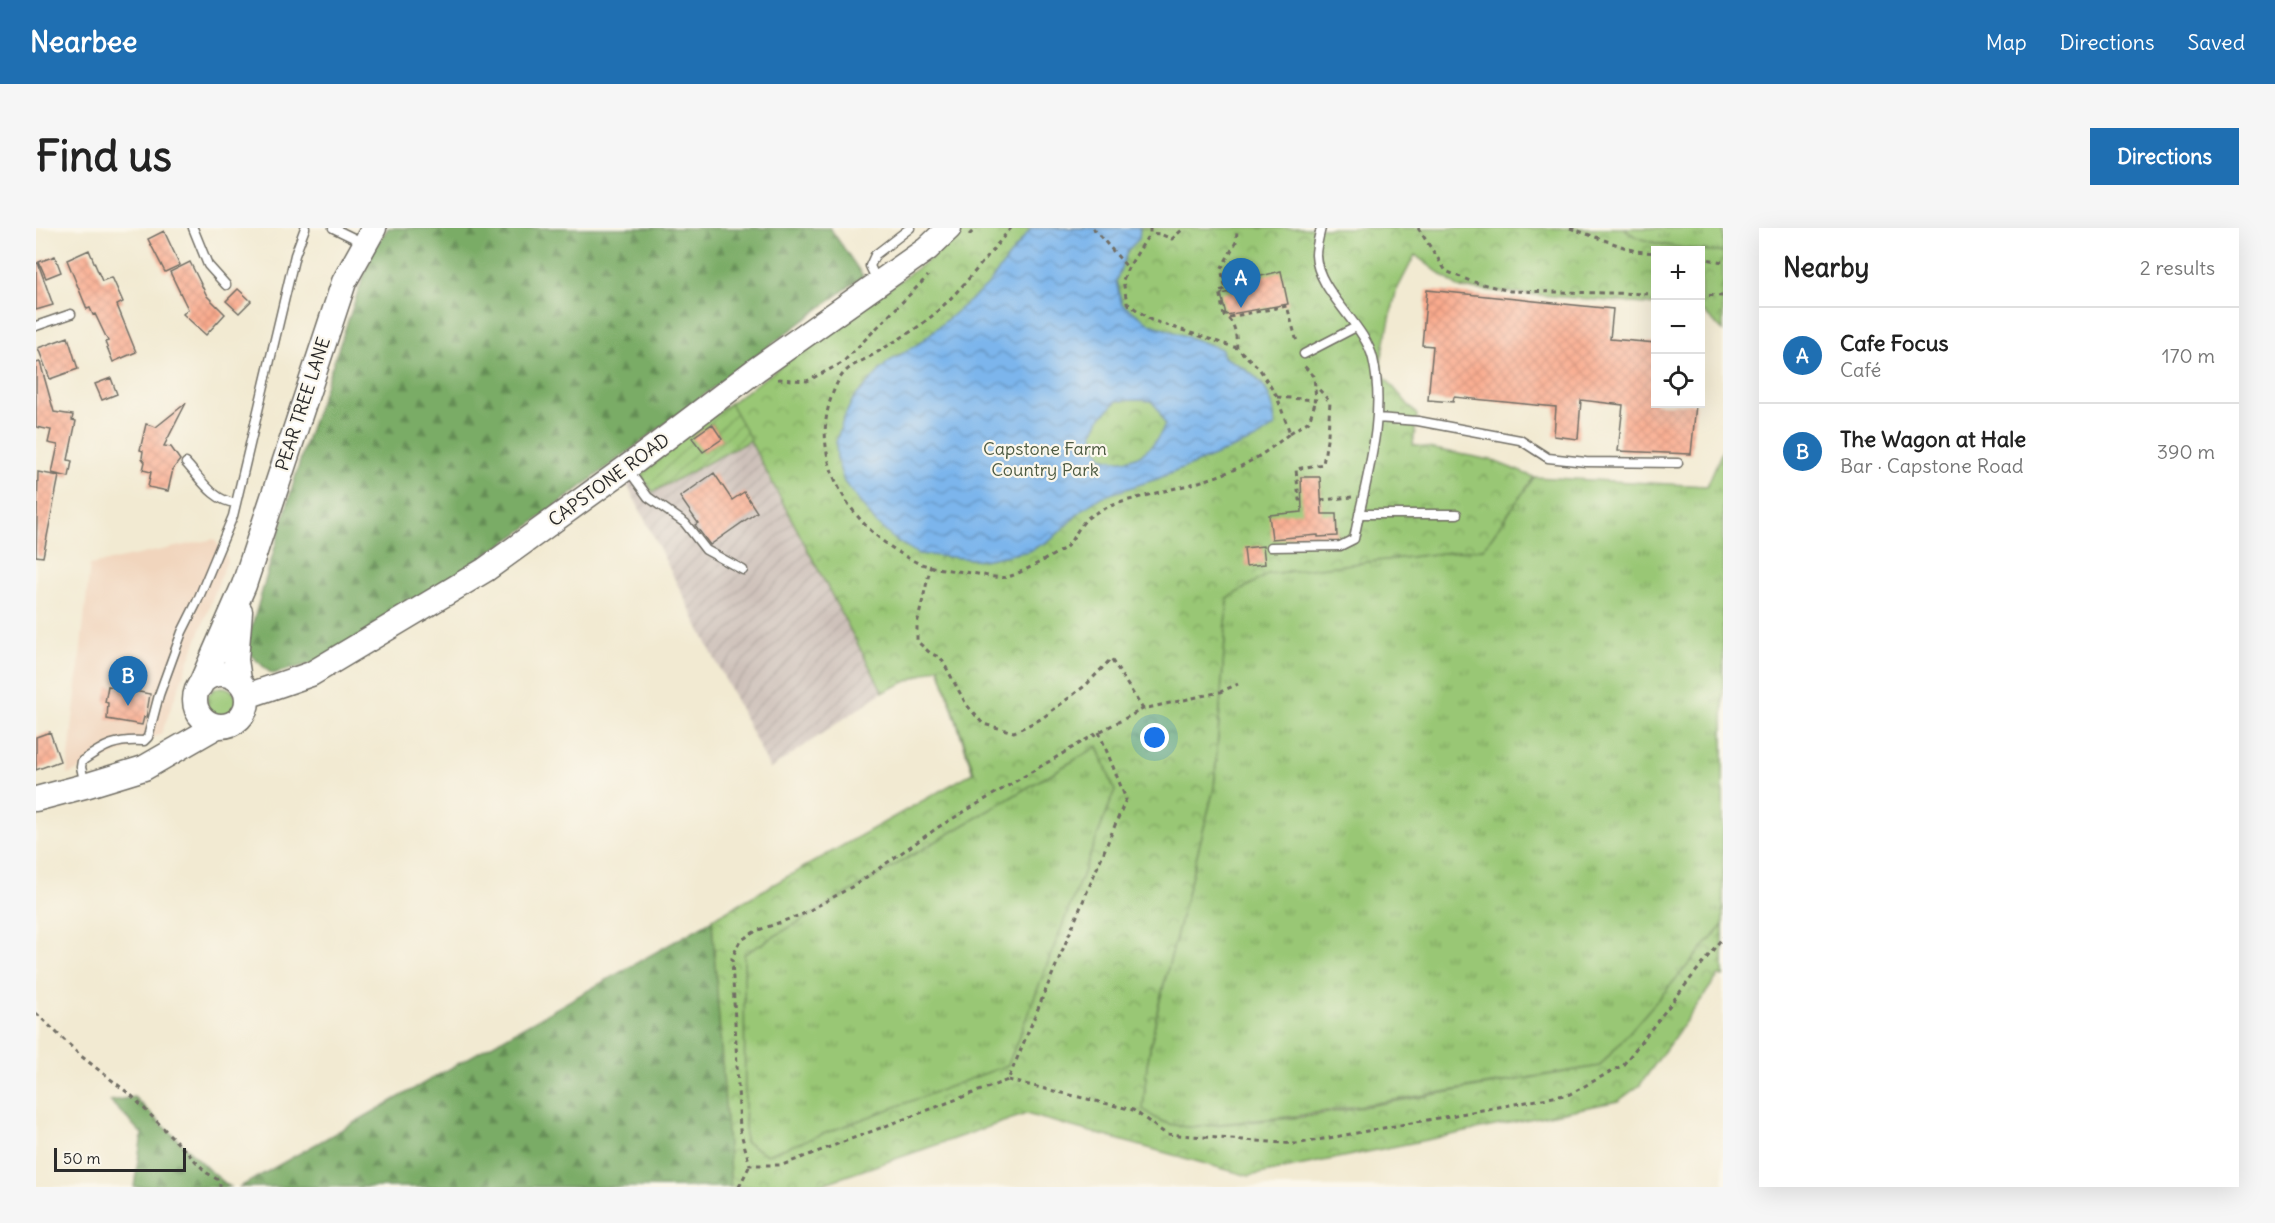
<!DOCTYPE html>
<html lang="en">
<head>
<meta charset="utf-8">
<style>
  :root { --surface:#fff; --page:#f6f6f6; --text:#222; --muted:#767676; --line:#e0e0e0; --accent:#1f6fb2 }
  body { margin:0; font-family:Delius,sans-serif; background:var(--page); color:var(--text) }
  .controls { position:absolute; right:18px; top:18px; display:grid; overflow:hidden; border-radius:0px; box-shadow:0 6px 24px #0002 }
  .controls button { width:54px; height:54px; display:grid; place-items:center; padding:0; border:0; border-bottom:2px solid var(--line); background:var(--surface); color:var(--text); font:30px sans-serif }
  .scale { position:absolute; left:18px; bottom:15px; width:132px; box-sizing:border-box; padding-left:6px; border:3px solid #2b2b2b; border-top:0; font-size:16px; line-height:21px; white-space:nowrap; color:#2b2b2b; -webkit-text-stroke:4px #fbf7ec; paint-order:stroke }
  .you { position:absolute; left:1119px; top:510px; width:21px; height:21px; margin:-15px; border:4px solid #fff; border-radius:50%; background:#1a73e8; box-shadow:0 0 0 9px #1a73e833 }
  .badge { display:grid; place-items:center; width:39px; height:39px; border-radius:50%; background:var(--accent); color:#fff; font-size:20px; font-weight:700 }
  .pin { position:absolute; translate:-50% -50px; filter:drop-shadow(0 2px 3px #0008) }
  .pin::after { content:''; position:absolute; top:32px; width:21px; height:18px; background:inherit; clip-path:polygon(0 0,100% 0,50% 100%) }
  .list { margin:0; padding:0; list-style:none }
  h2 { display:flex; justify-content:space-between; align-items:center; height:78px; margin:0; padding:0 24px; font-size:26px }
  h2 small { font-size:20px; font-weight:400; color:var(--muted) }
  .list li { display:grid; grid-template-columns:39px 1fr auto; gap:18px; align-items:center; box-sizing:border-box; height:96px; padding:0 24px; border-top:2px solid var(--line) }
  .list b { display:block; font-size:22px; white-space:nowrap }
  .list p { margin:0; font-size:20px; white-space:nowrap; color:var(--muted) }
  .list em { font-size:20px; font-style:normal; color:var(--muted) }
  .icon { flex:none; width:33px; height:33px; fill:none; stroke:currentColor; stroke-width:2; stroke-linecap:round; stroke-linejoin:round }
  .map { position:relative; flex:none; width:1687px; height:959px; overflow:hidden; border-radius:0px }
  header { display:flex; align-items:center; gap:36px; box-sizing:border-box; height:84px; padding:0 30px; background:var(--accent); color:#fff }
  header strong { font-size:28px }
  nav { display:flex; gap:33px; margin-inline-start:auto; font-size:21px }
  .intro { display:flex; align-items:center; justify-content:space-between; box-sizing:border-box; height:144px; padding:0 36px }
  h1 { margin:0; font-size:42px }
  .button { padding:15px 27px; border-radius:0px; background:var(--accent); color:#fff; font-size:21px; font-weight:700 }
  main { display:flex; gap:36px; padding:0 36px }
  aside { flex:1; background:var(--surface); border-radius:0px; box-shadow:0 6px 24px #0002 }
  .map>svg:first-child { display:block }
</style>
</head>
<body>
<header>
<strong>Nearbee</strong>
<nav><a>Map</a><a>Directions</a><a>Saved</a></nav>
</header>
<div class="intro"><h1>Find us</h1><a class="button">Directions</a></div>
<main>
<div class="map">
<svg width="1687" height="959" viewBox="0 0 1687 959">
  <defs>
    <pattern id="industrial-furrows" width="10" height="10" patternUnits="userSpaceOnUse" patternTransform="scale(1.5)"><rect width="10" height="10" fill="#cec1ba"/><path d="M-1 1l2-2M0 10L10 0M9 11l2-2" fill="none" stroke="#b1a6a0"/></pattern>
    <pattern id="grass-tufts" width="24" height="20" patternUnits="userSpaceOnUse" patternTransform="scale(1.5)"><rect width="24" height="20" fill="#99c775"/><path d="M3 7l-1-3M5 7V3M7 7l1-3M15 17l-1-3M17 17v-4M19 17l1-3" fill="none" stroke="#7da260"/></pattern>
    <pattern id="forest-firs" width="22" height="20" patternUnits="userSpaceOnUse" patternTransform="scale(1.5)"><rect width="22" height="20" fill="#7aac66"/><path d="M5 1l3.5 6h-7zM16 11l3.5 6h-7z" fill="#648c54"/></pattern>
    <pattern id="park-crowns" width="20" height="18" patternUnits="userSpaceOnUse" patternTransform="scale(1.5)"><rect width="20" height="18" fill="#99c775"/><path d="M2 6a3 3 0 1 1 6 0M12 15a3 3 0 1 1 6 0" fill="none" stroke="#7da260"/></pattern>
    <pattern id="garden-furrows" width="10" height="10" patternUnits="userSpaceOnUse" patternTransform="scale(1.5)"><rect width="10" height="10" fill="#99c775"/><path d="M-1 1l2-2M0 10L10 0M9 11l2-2" fill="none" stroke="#7da260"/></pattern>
    <pattern id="water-waves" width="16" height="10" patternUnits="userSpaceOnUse" patternTransform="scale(1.5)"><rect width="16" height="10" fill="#7bb5ec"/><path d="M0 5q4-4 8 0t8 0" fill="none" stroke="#6593bf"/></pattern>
    <pattern id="building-cross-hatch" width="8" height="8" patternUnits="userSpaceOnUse" patternTransform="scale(1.5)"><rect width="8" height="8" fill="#f9aa8d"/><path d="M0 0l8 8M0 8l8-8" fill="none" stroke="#d6927a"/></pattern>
  </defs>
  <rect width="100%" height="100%" fill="#fbf7ec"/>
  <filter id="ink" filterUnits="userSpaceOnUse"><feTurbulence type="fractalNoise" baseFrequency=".0167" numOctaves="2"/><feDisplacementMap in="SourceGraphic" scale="12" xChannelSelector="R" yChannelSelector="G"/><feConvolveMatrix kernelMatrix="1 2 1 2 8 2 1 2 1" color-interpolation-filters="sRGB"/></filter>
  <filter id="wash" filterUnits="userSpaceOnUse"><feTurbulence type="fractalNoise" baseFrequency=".008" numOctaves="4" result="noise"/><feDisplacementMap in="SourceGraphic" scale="24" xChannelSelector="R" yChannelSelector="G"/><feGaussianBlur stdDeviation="1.35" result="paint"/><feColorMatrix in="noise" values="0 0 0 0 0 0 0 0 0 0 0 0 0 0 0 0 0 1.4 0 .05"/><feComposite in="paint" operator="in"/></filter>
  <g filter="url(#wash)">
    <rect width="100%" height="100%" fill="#f2ead2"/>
    <!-- built -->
    <path fill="#f1d5bd" d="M178,311L192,330L125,506L31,547L54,337Z"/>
    <!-- industrial -->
    <path fill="url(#industrial-furrows)" d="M715,212L847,464L734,541L587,248L598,239L617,264Z"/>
    <!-- grass -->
    <path fill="url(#grass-tufts)" stroke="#627950" stroke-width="1.5" d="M1589,0H1687V25C1665,21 1601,18 1589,0Z
      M1687,221V697L1564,838L1261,888L1154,899C1135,898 1122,894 1107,881L1111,836L1122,779L1178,560L1192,370L1232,346L1448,320L1498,249L1671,258Z
      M171 474a15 15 0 1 1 30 0a15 15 0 1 1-30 0Z
      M1062,518L1079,563L972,837L731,927L709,914L708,726Z"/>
    <!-- forest -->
    <path fill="url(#forest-firs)" stroke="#526c48" stroke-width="1.5" d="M352,0H794L827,48L482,306L286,433L236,446L209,422L269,216L337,21Z
      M1192,370L1178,560L1122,779L1111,836L1061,612L1079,563L1062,518L708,726L676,692L695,959H204L937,545L903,439L862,422Z
      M98,869L173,942L194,959H98L106,906L74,873Z"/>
    <!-- park -->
    <path fill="url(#park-crowns)" stroke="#627950" stroke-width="1.5" fill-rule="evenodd" d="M928,0H1589C1601,19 1665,21 1687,25V103L1665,82L1664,22H1620L1619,77L1423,60L1379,27L1360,64L1345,132L1346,146L1381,187L1377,217L1455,232L1498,249L1448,320L1232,346L1192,370L1178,560L1122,779L1111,836L1107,881C1122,894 1135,898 1154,899L1268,889L1564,838L1687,697V748H1682L1604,857L1582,873L1213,948L990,886L778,959H695L676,691L938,544L903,439L847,464L694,175L898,28ZM1062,518L1079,563L972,837L731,927L709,914L708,726Z"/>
    <!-- garden -->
    <path fill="url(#garden-furrows)" stroke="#627950" stroke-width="1.5" fill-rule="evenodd" d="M694,175L715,212L617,264L598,239ZM676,196L686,211L667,224L657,209Z"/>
    <!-- water -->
    <path fill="url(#water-waves)" stroke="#53708c" stroke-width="1.5" fill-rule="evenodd" d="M995,0H1104L1103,11L1092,22L1080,53L1086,76L1115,96L1186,121L1188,129C1220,145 1238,160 1239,198L1220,211L1121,251L1065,269L1046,282L1015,312L993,323L947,332L882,326L858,311L840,295L808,254L801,232L800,214L807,192L817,171L852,134L882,116L951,58ZM1102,172L1115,173L1122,181L1129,197C1116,225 1095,239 1066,229L1060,218L1057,205L1065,189L1081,173Z"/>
    <g id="blocks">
      <!-- building -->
      <path fill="url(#building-cross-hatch)" d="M128,3L144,37L129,44L112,11Z
        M53,22L66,53L76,49L87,74L81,77L100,124L77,134L69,114L72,113L59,86L57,87L54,80L51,81L31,32Z
        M19,28L25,44L10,50L3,34Z
        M154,34L171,68L189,86L170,107L147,86L152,81L134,44Z
        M0,35H2L17,77L0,82Z
        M1245,43L1252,76L1190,87L1185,66L1203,62L1201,54Z
        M202,61L215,73L203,85L190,73Z
        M1391,62L1577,81L1574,111L1620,115V176H1660L1655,226L1582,223L1587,177L1545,172L1542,211L1518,208L1520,179L1418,169L1417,174L1392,172L1397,118L1386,117Z
        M32,109L42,141L14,151L2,120Z
        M4,134L18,184L37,187L36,192L40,193L32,232L36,233L33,249L16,245L22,217L12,215L15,202L0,199V135Z
        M75,150L81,166L66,172L59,156Z
        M150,175L128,218L135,219L144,232L137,241L132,263L112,259L115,244L107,242L109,234L106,230L107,223L104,222L110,196L120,199Z
        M676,196L686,211L667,224L656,210Z
        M2,244L23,248L7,329L0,328Z
        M678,245L696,272L708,264L721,284L674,317L659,297L662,295L644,269Z
        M1265,249H1284L1286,286H1300L1301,308L1282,309V307L1236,311L1233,287L1266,284Z
        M1227,318L1229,336L1210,338L1208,320Z
        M72,458L114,466L110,490L108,489L106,497L71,491L72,475L69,474Z
        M14,504L24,533L0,542V509Z"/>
    </g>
  </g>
  <g filter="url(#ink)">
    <use href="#blocks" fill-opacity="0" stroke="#716e65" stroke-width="1.5"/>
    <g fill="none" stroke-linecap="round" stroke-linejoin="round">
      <defs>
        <path id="lane" d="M157,0L172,37L190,57
          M297,0L328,15
          M841,53L834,38L839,27L874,0
          M0,98L35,86
          M1268,126L1320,99
          M1341,190L1382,193L1484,212L1512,230L1550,234L1642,235
          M150,235C164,250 178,274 200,275
          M591,240L612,269L649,295L670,322L707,342
          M1323,286H1421
          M1235,319L1304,318L1318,311C1329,253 1351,190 1337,131C1329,96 1281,63 1280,27C1280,19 1283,8 1285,0
          M49,557L45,539L46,533C69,517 80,511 108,513L112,509L123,467L146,404L161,374L197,288L259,27L269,0"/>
        <path id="secondary" d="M159 472a26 26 0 1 1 52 0a26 26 0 1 1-52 0Z
          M203,452L200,432L204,383
          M164,458L208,357L308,54L338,0
          M211,468L275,446L449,342L601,232L721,141L891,21L913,0
          M0,571L49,558L108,540L181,498"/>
      </defs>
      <!-- lane casing -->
      <use href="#lane" stroke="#716e65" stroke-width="11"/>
      <!-- secondary casing -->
      <use href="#secondary" stroke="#716e65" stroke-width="27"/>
      <!-- path -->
      <path stroke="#716e65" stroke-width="3" stroke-dasharray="4.5 4.5" stroke-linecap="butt" d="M975,0C950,29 926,62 897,87C880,102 859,113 840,125C819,138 808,137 798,162C769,231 816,302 878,333C895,341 917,342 935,345C946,346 960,351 971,349C977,349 1027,323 1031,318C1039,309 1045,293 1056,287C1076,275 1098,271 1120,265C1177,251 1208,244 1254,205L1241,169L1223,140L1201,120L1115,92L1091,75L1087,52L1092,40L1114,5
        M1057,0L1092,40
        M1114,0V5L1124,6L1136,11L1148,0
        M1382,0L1410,43L1434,53L1474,63L1620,66
        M1534,0L1599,23L1620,25
        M933,7L940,0
        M1664,30L1687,34
        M1664,67L1687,68
        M1193,89L1251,78L1261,114
        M1201,120C1200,108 1200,93 1188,88L1183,63L1190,61L1185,41L1200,14L1201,3
        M742,151L771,153L806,135L892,48
        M1241,169L1280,172L1278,148L1268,138
        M1254,205L1273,193L1280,172
        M1265,272H1263L1260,241L1287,236L1292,206L1294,174L1280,158
        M1285,272L1316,269
        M895,337L881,396V413L894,425L905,430L930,476L947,496L978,504L1005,491L1050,457L1075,431L1107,481
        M1063,504L1090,571L972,852L746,937H714L704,902L696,730L704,713L720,703L767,686L819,657L904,598L1063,504L1107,481L1184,464L1202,456
        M0,785L45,828L96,868L171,945L184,953V959
        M972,852L1097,882L1130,906L1260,916L1534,866L1587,837L1687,709
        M703,959L714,937"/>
      <!-- lane -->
      <use href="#lane" stroke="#fff" stroke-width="8"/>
      <!-- secondary -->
      <use href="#secondary" stroke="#fff" stroke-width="24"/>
    </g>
  </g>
  <g text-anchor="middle" stroke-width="4.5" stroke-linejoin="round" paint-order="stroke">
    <!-- street labels -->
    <g font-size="18" fill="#2b2b2b" stroke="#fbf7ec">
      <text transform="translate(267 176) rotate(-72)" y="6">PEAR TREE LANE</text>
      <text transform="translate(573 252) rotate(-36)" y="6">CAPSTONE ROAD</text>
    </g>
    <!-- park labels -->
    <g font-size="18" fill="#4c5a41" stroke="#fbf7ec">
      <text x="1009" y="227">Capstone Farm<tspan x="1009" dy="21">Country Park</tspan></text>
    </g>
  </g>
</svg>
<div class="controls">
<button>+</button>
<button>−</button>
<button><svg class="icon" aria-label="locate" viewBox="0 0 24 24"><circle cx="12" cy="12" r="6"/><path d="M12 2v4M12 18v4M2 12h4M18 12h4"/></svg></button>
</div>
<div class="scale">50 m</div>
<div class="you"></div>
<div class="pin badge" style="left:1205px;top:80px">A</div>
<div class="pin badge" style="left:92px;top:478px">B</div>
</div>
<aside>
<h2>Nearby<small>2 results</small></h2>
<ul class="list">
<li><span class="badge">A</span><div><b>Cafe Focus</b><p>Café</p></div><em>170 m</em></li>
<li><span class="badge">B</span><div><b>The Wagon at Hale</b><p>Bar · Capstone Road</p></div><em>390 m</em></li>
</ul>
</aside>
</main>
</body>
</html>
